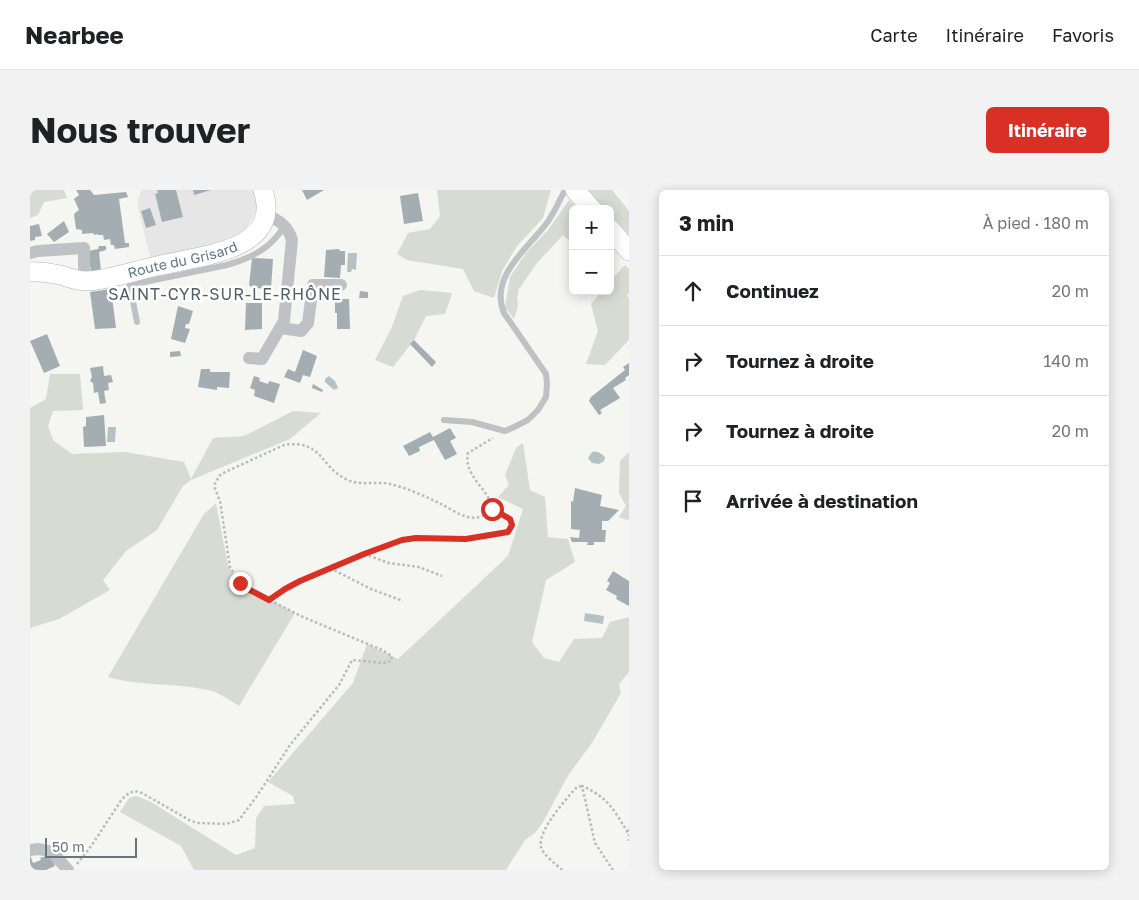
<!DOCTYPE html>
<html lang="fr">
<head>
<meta charset="utf-8">
<style>
  :root { --surface:#fff; --page:#f2f2f2; --text:#202124; --muted:#757577; --line:#e0e0e0; --accent:#d93025 }
  body { margin:0; font-family:"Golos Text",sans-serif; background:var(--page); color:var(--text) }
  .controls { position:absolute; right:15px; top:15px; display:grid; overflow:hidden; border-radius:8px; box-shadow:0 2px 12px #0003 }
  .controls button { width:45px; height:45px; display:grid; place-items:center; padding:0; border:0; border-bottom:1px solid var(--line); background:var(--surface); color:var(--text); font:25px sans-serif }
  .scale { position:absolute; left:15px; bottom:12px; width:92px; box-sizing:border-box; padding-left:5px; border:2px solid #657681; border-top:0; font-size:14px; line-height:18px; white-space:nowrap; color:#657681; -webkit-text-stroke:4px #fff; paint-order:stroke }
  .stop { position:absolute; width:15px; height:15px; margin:-11px; border:4px solid #d93025; border-radius:50%; background:#fff }
  .stop.end { background:#d93025; border-color:#fff; box-shadow:0 1px 5px #0008 }
  .list { margin:0; padding:0; list-style:none }
  h2 { display:flex; justify-content:space-between; align-items:center; height:65px; margin:0; padding:0 20px; font-size:21px }
  h2 small { font-size:16px; font-weight:400; color:var(--muted) }
  .list li { display:grid; grid-template-columns:32px 1fr auto; gap:15px; align-items:center; box-sizing:border-box; height:70px; padding:0 20px; border-top:1px solid var(--line) }
  .list b { display:block; font-size:19px; white-space:nowrap }
  .list em { font-size:16px; font-style:normal; color:var(--muted) }
  .icon { flex:none; width:28px; height:28px; fill:none; stroke:currentColor; stroke-width:2; stroke-linecap:round; stroke-linejoin:round }
  .map { position:relative; flex:none; width:599px; height:680px; overflow:hidden; border-radius:8px }
  header { display:flex; align-items:center; gap:30px; box-sizing:border-box; height:70px; padding:0 25px; background:var(--surface); border-bottom:1px solid var(--line) }
  header strong { font-size:24px }
  nav { display:flex; gap:28px; margin-inline-start:auto; font-size:18px }
  .intro { display:flex; align-items:center; justify-content:space-between; box-sizing:border-box; height:120px; padding:0 30px }
  h1 { margin:0; font-size:35px }
  .button { padding:12px 22px; border-radius:8px; background:var(--accent); color:#fff; font-size:18px; font-weight:700 }
  main { display:flex; gap:30px; padding:0 30px }
  aside { flex:1; background:var(--surface); border-radius:8px; box-shadow:0 2px 12px #0003 }
  .map>svg:first-child { display:block }
</style>
</head>
<body>
<header>
<strong>Nearbee</strong>
<nav><a>Carte</a><a>Itinéraire</a><a>Favoris</a></nav>
</header>
<div class="intro"><h1>Nous trouver</h1><a class="button">Itinéraire</a></div>
<main>
<div class="map">
<svg width="599" height="680" viewBox="0 0 599 680">
  <rect width="100%" height="100%" fill="#f5f5f1"/>
  <!-- built -->
  <path fill="#e5e6e5" d="M111,0H226V21L217,37L211,44L186,55L121,70L107,14Z"/>
  <!-- green -->
  <path fill="#d6dbd3" d="M0,0H34L37,8L14,12L8,25L0,28Z
    M407,0H521L513,28L487,56L472,81L464,108L444,101L433,79L377,70L367,64L378,43L400,39L410,26Z
    M558,0H582L599,21V45L580,24V19H575Z
    M539,10L548,19H543V54L533,45L507,73L489,99L487,108L488,116L484,129L475,117L480,87L496,63L518,40Z
    M595,75L599,79V103L597,105L599,109V150L575,175L556,174L568,141L561,114L572,101H580V91Z
    M390,100L422,103L415,124L396,126L384,150L363,177L345,170L361,139L373,106Z
    M20,184H50L53,220L23,221L18,236L23,250L42,264L95,262L154,272L161,289L183,248L214,246L263,221L291,223L260,249L161,290L153,296L127,340L96,361L73,390L80,400L29,429L0,438V218L16,209Z
    M493,253L500,300L515,307L518,347L538,349L545,372L516,390L502,452L514,468L529,472L544,449L572,448L580,432L599,427V482L589,494L591,503L562,553L539,584L513,632L505,643L495,650L476,680H164L151,656L90,622L99,608L106,606L121,612L206,665L225,658L226,628L234,616L265,614L263,606L238,592L323,493L337,454L368,469L478,366L493,319L468,307L479,295L475,285L486,258Z
    M599,262V329L597,330L589,327L596,316L589,303L590,271Z
    M186,313L198,375L210,395L265,423L209,516C201,511 191,504 182,501C148,492 112,497 78,487L174,324Z"/>
  <!-- water -->
  <path fill="#b5c2c5" d="M318,63H327L326,80L322,79L321,82H317Z
    M299,186L305,191L308,198L304,200L295,192V189Z
    M78,237H86L85,252H77Z
    M562,262C567,261 571,263 575,267L574,271L569,274L562,273L558,268Z
    M555,423L574,426L573,434L554,431Z"/>
  <!-- building -->
  <path fill="#a4adb2" d="M46,0H60L64,5L96,2L98,7L89,9L95,53H99V57L85,59L84,55H81L80,49L74,50L73,45H68V44L64,45L63,43L52,44V40L46,39L44,24L49,20L44,9L49,5Z
    M127,0H146L153,27L132,32L125,4L128,3Z
    M163,0H181L164,5Z
    M272,0H294L277,10Z
    M388,3L393,31L374,34L370,6Z
    M120,18L126,35L116,38L111,21Z
    M34,31L39,42L24,52L17,44Z
    M9,34L12,46L5,47V50L0,51V36Z
    M69,56H76V60L69,62L71,81L61,82L58,61L68,59Z
    M309,59L310,61H315V75H311L310,88L294,87L296,60Z
    M222,68L243,69L241,99L222,98L219,95Z
    M81,99L86,138L65,139L60,102Z
    M330,101L338,102V108H329Z
    M305,109H319L320,139H307V123H305Z
    M216,113H232V139L215,140Z
    M148,116L163,121L159,134H156L155,138L160,139L155,153L141,149Z
    M17,144L30,176L14,183L0,151Z
    M384,150L406,172L402,177L380,154Z
    M273,160L287,166L280,187L273,185L270,193L254,187L258,179L265,182Z
    M150,161L151,166L140,167V162Z
    M599,173V185L595,188L596,190L583,198L590,208L570,220L572,223L569,225L559,211L561,207L595,180L593,177Z
    M73,176L74,186L81,185L83,192L78,193L79,200L74,201L76,213L70,214L68,202L64,203L63,193L60,191L62,187L60,178Z
    M171,179H180V182H200L199,198L187,197V200L168,197Z
    M224,186L230,188L229,191L238,194L239,191L250,194L244,213L224,206L225,200L220,198Z
    M283,194L293,200L292,202L282,198Z
    M74,225L76,256L54,257L53,237L56,236V227Z
    M420,238L426,248L420,251L427,264L415,270L404,250L389,257L390,261L379,266L373,256L400,242L403,247Z
    M545,298L572,305L570,316L589,320L578,331H572V340H576L575,352H564V355H557L558,352H542L540,347L549,348L550,340L541,339V311L543,312Z
    M583,381L599,391V416L586,409L587,406L576,400L580,393L577,391Z
    M0,665L3,673L11,670L10,668L20,665L25,676L16,680H0Z"/>
  <g fill="none" stroke-linecap="round" stroke-linejoin="round">
    <defs>
      <g id="secondary">
        <path d="M545,0L562,19"/>
        <path d="M580,39L599,61"/>
        <path id="s1" d="M0,82C10,81 20,83 30,85C39,88 47,91 56,91C80,90 103,81 127,76C166,66 254,62 233,0"/>
      </g>
    </defs>
    <!-- secondary casing -->
    <use href="#secondary" stroke="#b0b6ba" stroke-width="20"/>
    <!-- path -->
    <path stroke="#b8bbbd" stroke-width="2.5" stroke-dasharray="2.5 2.5" stroke-linecap="butt" d="M334,364L359,373L389,377L412,386
      M300,378L341,399L373,411
      M239,410C263,392 291,382 318,371C339,362 363,349 387,348C403,346 420,350 436,349C450,349 465,346 478,342L482,335L480,329L462,319
      M599,639V651
      M47,674L62,655L92,609L99,603L105,601L112,603L161,631L169,633L196,634L209,630L227,606L260,555L309,495L322,470L354,473L361,471L362,466L352,460L273,427L216,398L210,393L200,377L190,311L185,299V293L191,284L254,255C293,249 290,278 318,290C330,296 347,291 360,294C377,298 395,306 411,314C419,318 429,325 438,327C446,329 454,326 461,323C467,304 432,288 438,263L463,248
      M532,680C526,674 513,665 511,657C507,641 537,608 547,597L552,596
      M583,680L565,653L552,596C578,607 584,620 598,643"/>
    <!-- lane -->
    <path stroke="#bec2c5" stroke-width="6" d="M99,91L107,132
      M100,95L197,75C221,68 242,58 254,36
      M414,230L442,232L475,241L482,238L498,230L508,220L516,207L517,194L516,184L474,123C459,87 497,59 516,34C524,24 529,11 535,0"/>
    <!-- street -->
    <path stroke="#bec2c5" stroke-width="12" d="M0,63L8,61L54,58V91
      M251,138L271,141L278,133L283,95H311
      M219,168L232,169L254,131L262,50C258,36 249,30 236,25
      M0,660L9,659L22,662L38,680"/>
    <!-- secondary -->
    <use href="#secondary" stroke="#fff" stroke-width="19"/>
  </g>
  <g fill="none" stroke-linecap="round" stroke-linejoin="round">
    <!-- route -->
    <path stroke="#d93025" stroke-width="6" d="M210,393L216,398L239,410L255,399L270,391L334,364L372,350L386,348L436,349L478,342L482,335L480,329L462,319"/>
  </g>
  <g text-anchor="middle" stroke-width="5" stroke-linejoin="round" paint-order="stroke">
    <!-- street labels -->
    <g font-size="14" fill="#657681" stroke="#fff">
      <text dy="5" stroke="none"><textPath href="#s1" startOffset="156">Route du Grisard</textPath></text>
    </g>
    <!-- quarter labels -->
    <g font-size="16" letter-spacing="1" fill="#535f66" stroke="#fff">
      <text x="195" y="110">SAINT-CYR-SUR-LE-RHÔNE</text>
    </g>
  </g>
</svg>
<div class="controls">
<button>+</button>
<button>−</button>
</div>
<div class="scale">50 m</div>
<div class="stop" style="left:462px;top:319px"></div>
<div class="stop end" style="left:210px;top:393px"></div>
</div>
<aside>
<h2>3 min<small>À pied · 180 m</small></h2>
<ul class="list">
<li><svg class="icon" aria-label="ahead" viewBox="0 0 24 24"><path d="M12 20V5M6 11l6-6 6 6"/></svg><div><b>Continuez</b></div><em>20 m</em></li>
<li><svg class="icon" aria-label="right" viewBox="0 0 24 24"><path d="M7 20v-9h11M14 6l5 5-5 5"/></svg><div><b>Tournez à droite</b></div><em>140 m</em></li>
<li><svg class="icon" aria-label="right" viewBox="0 0 24 24"><path d="M7 20v-9h11M14 6l5 5-5 5"/></svg><div><b>Tournez à droite</b></div><em>20 m</em></li>
<li><svg class="icon" aria-label="arrive" viewBox="0 0 24 24"><path d="M6 21V4h12l-3 4 3 4H6"/></svg><div><b>Arrivée à destination</b></div></li>
</ul>
</aside>
</main>
</body>
</html>
